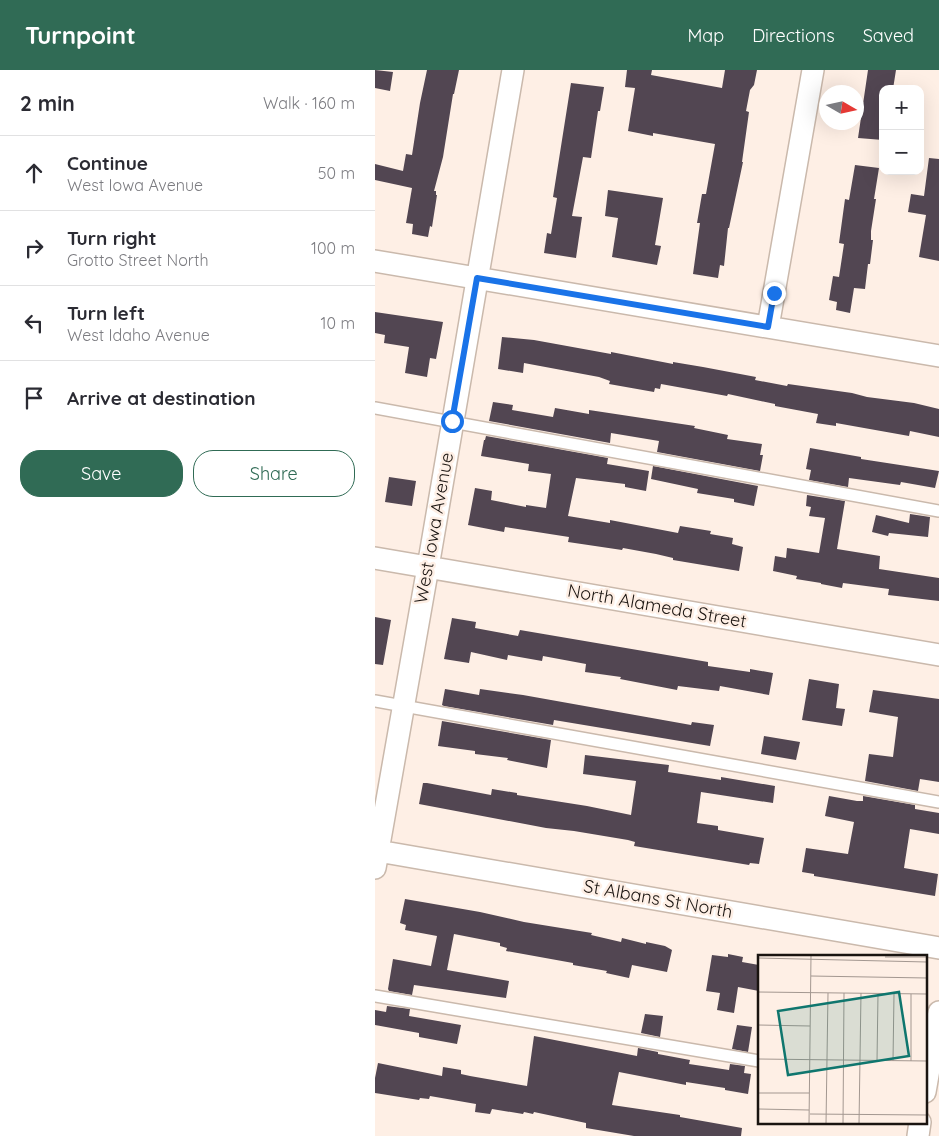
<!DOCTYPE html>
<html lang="en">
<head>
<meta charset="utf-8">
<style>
  :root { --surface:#fff; --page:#f2f2f3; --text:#2b2b33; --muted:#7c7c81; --line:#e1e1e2; --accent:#306b55 }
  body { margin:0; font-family:Quicksand,sans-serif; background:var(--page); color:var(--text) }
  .controls { position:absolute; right:15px; top:15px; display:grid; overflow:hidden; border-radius:10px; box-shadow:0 5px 20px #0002 }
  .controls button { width:45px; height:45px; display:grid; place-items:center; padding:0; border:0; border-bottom:1px solid var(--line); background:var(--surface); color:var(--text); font:25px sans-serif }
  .compass { position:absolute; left:444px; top:15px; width:45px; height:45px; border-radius:50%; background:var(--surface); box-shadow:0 5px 20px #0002; rotate:99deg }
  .stop { position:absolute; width:15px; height:15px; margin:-11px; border:4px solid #1a73e8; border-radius:50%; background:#fff }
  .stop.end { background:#1a73e8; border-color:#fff; box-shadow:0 1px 5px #0008 }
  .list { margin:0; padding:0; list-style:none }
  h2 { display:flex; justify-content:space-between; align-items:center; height:65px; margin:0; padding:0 20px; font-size:21px }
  h2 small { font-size:16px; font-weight:400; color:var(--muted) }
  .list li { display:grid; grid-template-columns:32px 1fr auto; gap:15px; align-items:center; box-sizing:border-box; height:75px; padding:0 20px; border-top:1px solid var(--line) }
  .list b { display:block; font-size:19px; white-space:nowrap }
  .list p { margin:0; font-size:16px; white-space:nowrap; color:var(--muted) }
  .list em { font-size:16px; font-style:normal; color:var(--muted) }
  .actions { display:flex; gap:10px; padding:15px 20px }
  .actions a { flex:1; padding:11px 0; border:1px solid var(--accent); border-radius:20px; text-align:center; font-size:18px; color:var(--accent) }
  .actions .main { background:var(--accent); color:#fff }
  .icon { flex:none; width:28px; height:28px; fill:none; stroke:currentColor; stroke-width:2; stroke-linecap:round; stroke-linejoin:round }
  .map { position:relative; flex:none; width:564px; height:1066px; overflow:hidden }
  header { display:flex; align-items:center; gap:30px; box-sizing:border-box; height:70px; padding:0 25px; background:var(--accent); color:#fff }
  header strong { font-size:24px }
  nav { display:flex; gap:28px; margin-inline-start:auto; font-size:18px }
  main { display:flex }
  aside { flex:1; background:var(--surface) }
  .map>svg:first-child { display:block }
</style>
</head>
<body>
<header>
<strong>Turnpoint</strong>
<nav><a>Map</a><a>Directions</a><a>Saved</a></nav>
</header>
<main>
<aside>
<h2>2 min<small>Walk · 160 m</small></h2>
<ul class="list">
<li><svg class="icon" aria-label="ahead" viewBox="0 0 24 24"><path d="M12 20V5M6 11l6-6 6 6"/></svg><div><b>Continue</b><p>West Iowa Avenue</p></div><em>50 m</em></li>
<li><svg class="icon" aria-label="right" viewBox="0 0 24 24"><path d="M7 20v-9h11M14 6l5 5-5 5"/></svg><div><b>Turn right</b><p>Grotto Street North</p></div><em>100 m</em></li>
<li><svg class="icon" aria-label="left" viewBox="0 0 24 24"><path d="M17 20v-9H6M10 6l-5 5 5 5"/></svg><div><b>Turn left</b><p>West Idaho Avenue</p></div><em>10 m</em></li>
<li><svg class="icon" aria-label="arrive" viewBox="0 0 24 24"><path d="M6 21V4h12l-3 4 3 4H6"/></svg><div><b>Arrive at destination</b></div></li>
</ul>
<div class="actions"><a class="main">Save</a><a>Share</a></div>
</aside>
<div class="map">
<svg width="564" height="1066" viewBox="0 0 564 1066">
  <rect width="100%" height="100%" fill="#feefe5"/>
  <!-- building -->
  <path fill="#524652" d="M0,0L18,2L15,21L0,18Z
    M52,0H84L79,24H78L68,87L59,121H61V125H62L57,157L55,156L53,167L37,164L38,154L31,153L37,118L0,110V94L28,101L31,84L37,85L45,33Z
    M252,0H277L276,5L347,18L350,0H382L379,15L375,20L371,41L374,42L367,92H368L354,158H353L349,196L345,195L343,208L318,204L325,153H322L327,124H331L340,74L278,63V66L253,61L260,18L250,17Z
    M493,0H521L518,19H508V70L483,68Z
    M196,13L229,17L225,41H223L216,88L208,87L197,146L207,147L201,188L169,183L172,163L176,164L182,128L178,127Z
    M554,88L564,89V191L544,187L551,145L533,142L536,124L549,126Z
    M480,95L504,98L499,129H501L496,161V170H498L495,194H493L490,219L479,218L475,243L461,240L462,232L454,230L458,206L464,207L469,174L464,173L470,129L474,130Z
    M233,120L288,128L280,175L286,176L282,195L237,187L243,148L230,146Z
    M0,242L68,252L61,289L55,288L52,307L30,303L34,277L9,273L10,265L0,263Z
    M127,267L159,270L236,284V282L298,294V292L328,297L381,307L380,310L412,316L413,314L477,323L492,327L539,333L564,339V367L535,361L534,366L461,353V356L441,353L443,344L400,336V334L353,324L352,326L286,314L285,319L280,318L279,322L234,314L235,311L224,307L149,293L148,303L123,299Z
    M118,332L138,335L137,340L178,347L180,338L214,344V340L320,356L319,358L353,365L352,369L387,374L385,385H388L385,401L282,382L284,371L236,363L235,373L114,351Z
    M111,366L233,388L232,394L274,401L271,421L250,417V414L201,408L193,446L235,453V450L303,463L305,456L336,461L335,464L358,468L357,474L368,477L364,501L298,490V488L281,484L248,478L247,480L193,472L194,467L130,457L129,462L93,455L100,418L117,421L116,430L151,437V435L171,438L176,404L153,401L154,394L106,386L109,370H110Z
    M435,378L486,387V389L564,401L560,418L526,412L525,415L474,408L473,417L434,410L436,400L431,399Z
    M278,396L383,416L379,436L359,432V429L322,423L323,419L276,409Z
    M14,407L41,411L37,436L10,432Z
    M432,425L470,431L462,479L505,486L504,499L564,508V531L513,525L514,519L468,513L467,518L446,514V513L421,509L422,506L398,501L400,486L411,488L412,478L444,483L450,448L434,446L436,437L431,436Z
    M535,444L555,447L553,467L514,463L513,466L497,462L501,445L534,453Z
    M0,547L16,550L8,595L0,594Z
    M77,548L101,552L100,558L143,566L145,560L333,592V596L375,602V599L398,603L394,625L345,616L344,621L303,616L302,620L245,609L246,607L210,602L211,594L168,586L167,591L133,585L132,590L96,582L94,593L69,589Z
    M434,609L464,614L461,638L470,639L467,656L427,650Z
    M70,619L104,625L105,619L148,625L316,655L317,652L339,655L335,676L179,650L178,655L69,636L67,635Z
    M498,620L564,629V712L545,709L543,721L490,711L494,684L518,687L523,647L494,642Z
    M67,651L176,670L172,698L132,690L133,688L100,684V681L63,676Z
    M389,666L425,672L421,690L386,684Z
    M210,685L294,695L293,702L346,710V707L400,716L398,733L326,722L322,753L343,756V760L389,768L384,794L375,793L374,795L259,776L260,772L253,770L199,761L171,758L44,734L48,713H52L116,725L117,719L142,723V725L212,736L256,745L261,711L208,704Z
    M454,726L482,731H488V726L540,735V739L564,743V764L535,759L529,798L563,804L560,826L439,806V804L427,802L431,778L473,784L479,752L450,746Z
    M30,829L105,842L149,852L217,863L216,865L246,872L247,868L271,874V872L290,876L297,880L292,902L257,895L254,908L231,903L232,901L198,895V893L131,881L132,878L125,876V873L79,864L72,900L134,911L131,928L39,915L37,925L14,921L13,919L18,889L56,896L62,866L30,860L31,855L25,853Z
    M353,884L368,887L367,892L384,895V921L363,917L359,943L342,940L345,923L331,921L337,885L353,887Z
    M12,936L35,939L34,946L86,955L82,974L44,967V963L0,955V940L11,942Z
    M270,944L288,946L285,967L266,963Z
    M362,955L377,957L373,982L357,979Z
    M159,966L262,986L263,978L283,982V984L315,990L314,994L354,1000L355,994L370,996L369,1003L376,1004L373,1024L350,1020V1018L311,1012V1015L244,1002L237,1035L305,1045V1047L367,1058L366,1066H259L211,1058V1053L159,1042L158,1044L149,1042L148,1044L117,1039L115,1044L100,1042L101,1034L55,1026L54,1029L45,1028L44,1030L0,1023V1008L3,993L67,1006L68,997L86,1000V1004L95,1006L152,1016Z"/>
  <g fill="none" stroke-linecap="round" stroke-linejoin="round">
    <defs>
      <path id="lane" d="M0,338L564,441
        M0,631L564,732
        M0,926L384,991"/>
      <path id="street" d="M0,191L564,286
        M393,257L438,0
        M0,488L564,585
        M3,781L564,878
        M0,798L53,497L138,0
        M550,1022L564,942
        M543,1066L545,1052"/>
    </defs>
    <!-- lane casing -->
    <use href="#lane" stroke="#cab9ac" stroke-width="14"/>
    <!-- street casing -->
    <use href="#street" stroke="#cab9ac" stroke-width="24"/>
    <!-- lane -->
    <use href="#lane" stroke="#fff" stroke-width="11"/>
    <!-- street -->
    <use href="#street" stroke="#fff" stroke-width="21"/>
  </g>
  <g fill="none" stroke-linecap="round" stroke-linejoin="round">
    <!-- route -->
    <path stroke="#1a73e8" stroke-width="6" d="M77,351L102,208L393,257L399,223"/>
  </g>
  <g text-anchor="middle" stroke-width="5" stroke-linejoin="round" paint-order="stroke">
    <!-- street labels -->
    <g font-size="18" fill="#1a1410" stroke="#feefe5">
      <text transform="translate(59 458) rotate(-80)" y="6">West Iowa Avenue</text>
      <text transform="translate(282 536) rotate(10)" y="6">North Alameda Street</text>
      <text transform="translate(283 829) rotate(10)" y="6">St Albans St North</text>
    </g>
  </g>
  <!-- overview -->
  <g transform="translate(383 885)">
    <rect width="169" height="169" fill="#feefe5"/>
    <path fill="none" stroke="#a39790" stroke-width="1" d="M127,2H169M0,3L169,7M53,21L169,23M0,37L169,39M0,70L52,71M0,104L169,106M119,106L120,39M135,106L136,39M153,106V39M0,138H51M0,154L51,155M52,159L169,160M51,169L53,0M68,169L70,38M85,169L86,38M101,169L103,38"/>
    <path fill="#0f766e" fill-opacity="0.15" stroke="#0f766e" stroke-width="2.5" d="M141,37L151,101L30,120L20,56Z"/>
    <rect width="169" height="169" fill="none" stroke="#1a1410" stroke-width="2.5"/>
  </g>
</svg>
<div class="controls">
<button>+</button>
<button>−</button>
</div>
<svg class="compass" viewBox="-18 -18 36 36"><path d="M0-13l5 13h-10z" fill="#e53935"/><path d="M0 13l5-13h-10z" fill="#7c7c81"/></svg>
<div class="stop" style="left:77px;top:351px"></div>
<div class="stop end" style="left:399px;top:223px"></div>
</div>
</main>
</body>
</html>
